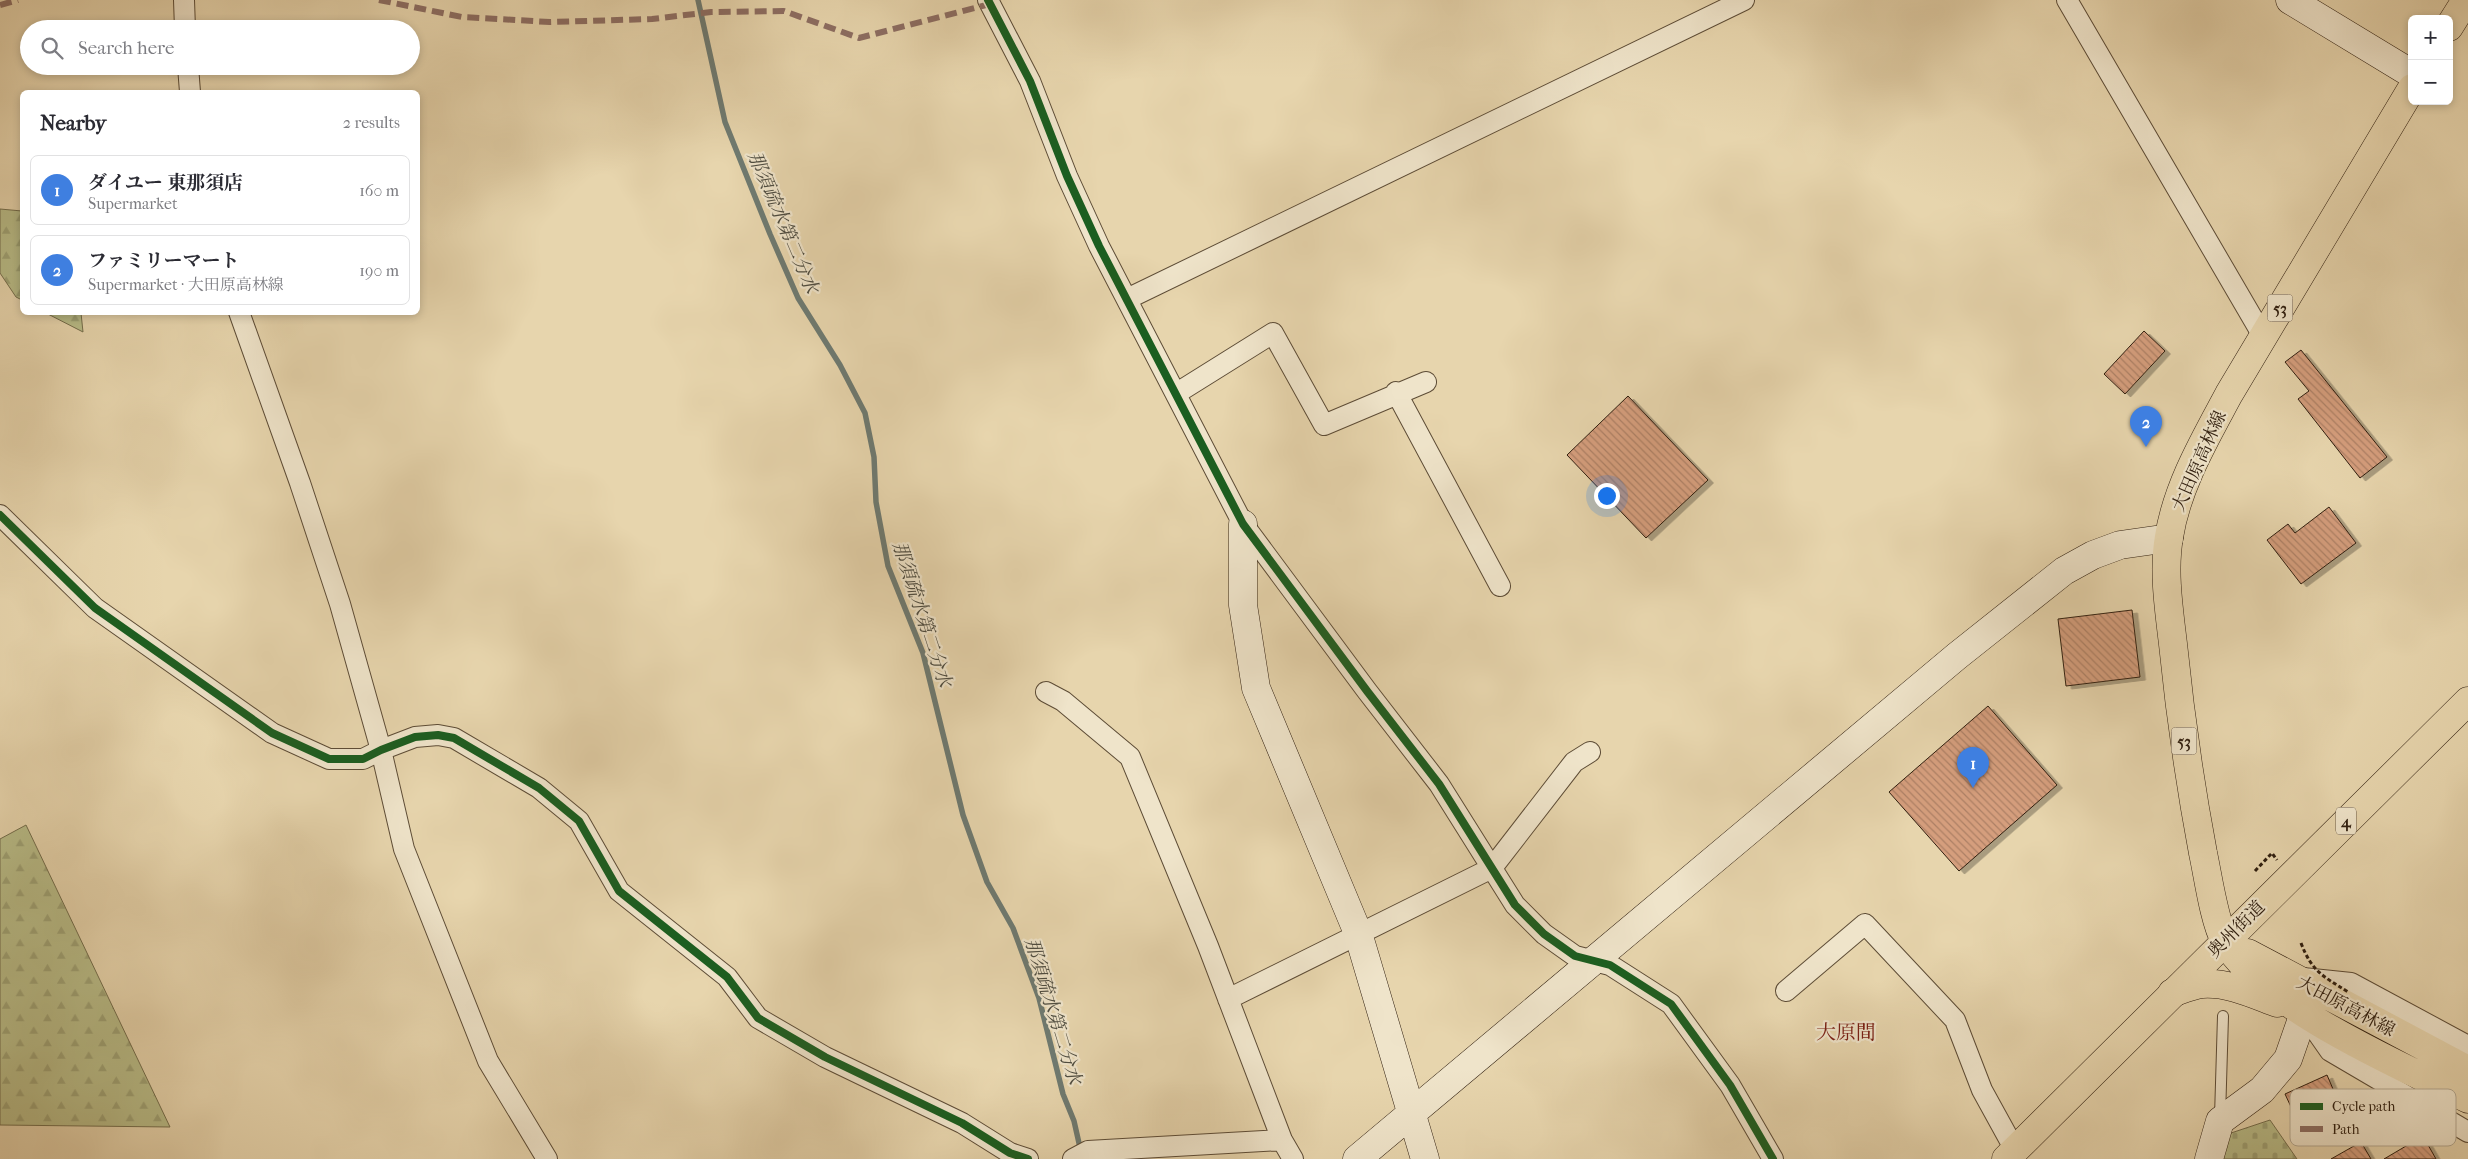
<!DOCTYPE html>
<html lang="en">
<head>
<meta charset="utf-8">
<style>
  :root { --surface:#fff; --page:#f2f2f3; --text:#2b2b33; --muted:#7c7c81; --line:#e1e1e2; --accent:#8f2418 }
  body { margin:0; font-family:"IM FELL French Canon","Noto Serif JP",serif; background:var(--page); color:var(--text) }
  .controls { position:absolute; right:15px; top:15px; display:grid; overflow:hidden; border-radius:8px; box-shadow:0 2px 8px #0003 }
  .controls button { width:45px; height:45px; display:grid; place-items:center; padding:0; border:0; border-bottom:1px solid var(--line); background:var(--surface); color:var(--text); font:25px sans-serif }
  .you { position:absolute; left:1606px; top:495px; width:18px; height:18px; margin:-12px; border:4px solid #fff; border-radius:50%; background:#1a73e8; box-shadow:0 0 0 8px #1a73e833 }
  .badge { display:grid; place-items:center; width:32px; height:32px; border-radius:50%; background:var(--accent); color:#fff; font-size:16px; font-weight:700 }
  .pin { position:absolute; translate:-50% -41px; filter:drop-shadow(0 1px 2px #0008) }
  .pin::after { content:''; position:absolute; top:26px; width:18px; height:15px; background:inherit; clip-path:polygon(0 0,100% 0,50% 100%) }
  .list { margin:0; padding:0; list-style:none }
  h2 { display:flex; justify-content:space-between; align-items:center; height:65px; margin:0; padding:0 20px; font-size:21px }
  h2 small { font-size:16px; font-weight:400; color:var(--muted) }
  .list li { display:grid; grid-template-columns:32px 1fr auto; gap:15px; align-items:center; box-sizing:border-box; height:70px; margin:0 10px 10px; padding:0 10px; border:1px solid var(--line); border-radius:8px }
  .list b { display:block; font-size:19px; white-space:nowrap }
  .list p { margin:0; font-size:16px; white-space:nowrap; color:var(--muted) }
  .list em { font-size:16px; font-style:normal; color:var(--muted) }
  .icon { flex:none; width:28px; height:28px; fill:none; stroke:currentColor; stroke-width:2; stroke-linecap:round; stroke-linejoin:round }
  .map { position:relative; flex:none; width:2468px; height:1159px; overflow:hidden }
  .search { position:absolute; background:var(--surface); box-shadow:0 2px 8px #0003; left:20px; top:20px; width:400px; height:55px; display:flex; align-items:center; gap:12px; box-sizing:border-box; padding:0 18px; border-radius:28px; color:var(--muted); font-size:19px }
  .panel { position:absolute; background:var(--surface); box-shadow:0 2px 8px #0003; left:20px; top:90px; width:400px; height:225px; border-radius:8px }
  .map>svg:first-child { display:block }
</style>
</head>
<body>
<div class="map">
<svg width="2468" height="1159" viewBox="0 0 2468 1159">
  <defs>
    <pattern id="forest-firs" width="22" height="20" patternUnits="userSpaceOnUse" patternTransform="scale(1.25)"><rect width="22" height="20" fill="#b8bc88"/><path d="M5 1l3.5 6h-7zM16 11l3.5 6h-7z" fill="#9ea174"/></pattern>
    <pattern id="cemetery-stones" width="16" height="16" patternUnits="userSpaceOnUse" patternTransform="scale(1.25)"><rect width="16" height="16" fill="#b8bc88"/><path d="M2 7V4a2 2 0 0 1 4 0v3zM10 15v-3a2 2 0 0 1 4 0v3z" fill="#9ea174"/></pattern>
    <pattern id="building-back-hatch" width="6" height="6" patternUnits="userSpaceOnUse" patternTransform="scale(1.25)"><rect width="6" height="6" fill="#d59e7d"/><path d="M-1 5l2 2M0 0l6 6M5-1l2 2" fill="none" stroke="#ad8065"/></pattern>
    <filter id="shadow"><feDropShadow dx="5.5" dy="3" stdDeviation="0" flood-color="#0004"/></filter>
  </defs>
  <rect width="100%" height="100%" fill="#e7d5ad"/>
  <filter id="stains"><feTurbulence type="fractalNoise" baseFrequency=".004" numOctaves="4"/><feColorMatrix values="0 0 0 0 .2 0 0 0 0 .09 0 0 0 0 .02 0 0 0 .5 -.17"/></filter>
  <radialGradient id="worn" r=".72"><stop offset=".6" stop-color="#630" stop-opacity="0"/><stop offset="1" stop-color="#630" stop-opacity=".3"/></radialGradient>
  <!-- forest -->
  <path fill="url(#forest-firs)" stroke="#746d4c" d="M0,209L22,211V300L16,297L0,273Z
    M46,313H81L83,332Z
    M26,825L170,1127L0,1125V839Z"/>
  <!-- cemetery -->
  <path fill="url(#cemetery-stones)" stroke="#746d4c" d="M2270,1120L2297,1159H2217L2228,1134Z"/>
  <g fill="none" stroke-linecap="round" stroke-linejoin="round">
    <!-- stream -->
    <path stroke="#6e7a71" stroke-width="5.5" d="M698,0L725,122L770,234L798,298L840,365L865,413L874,457L876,502L888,566L923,653L963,815L987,882L1013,928L1039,998L1063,1094L1074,1121L1081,1152"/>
  </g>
  <!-- building -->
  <path fill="url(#building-back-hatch)" stroke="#2f1e0f" filter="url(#shadow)" d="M2144,331L2165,351L2125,394L2104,374Z
    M2301,350L2387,457L2360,478L2298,399L2309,391L2285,362Z
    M1628,396L1708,480L1646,538L1567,455Z
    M2329,507L2356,543L2301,584L2267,540L2288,524L2295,533Z
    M2132,610L2140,677L2066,686L2058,619Z
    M1988,706L2057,785L1959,871L1889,792Z
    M2327,1075L2339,1103L2298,1122L2285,1094Z
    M2423,1136L2436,1159H2384Z
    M2361,1142L2371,1159H2331Z"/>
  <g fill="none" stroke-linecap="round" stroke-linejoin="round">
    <defs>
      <path id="lane" d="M2220,1117L2223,1016"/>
      <path id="street" d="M184,0L185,29
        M988,0L1030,81L1067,176L1099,246L1243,524L1367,691L1439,784L1515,905L1544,934L1575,956L1610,965L1671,1004L1730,1085L1773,1159
        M2067,0L2263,336
        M188,66L190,92
        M1127,299L1744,0
        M239,312L300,483L340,604L381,750L404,849L488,1061L547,1159
        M1396,392L1500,586
        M1177,393L1273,333L1324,425L1426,382
        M0,515L95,608L272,733L329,759H363L381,750L415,737L438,735L454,738L539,788L579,821L619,891L727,977L758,1018L825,1057L962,1123L1010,1153L1028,1159
        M1046,692L1063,701L1130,757L1208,946L1282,1140
        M2303,978L2351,983L2468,1046
        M1786,991L1865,924L1955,1020L1982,1090L2015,1150
        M1228,999L1492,868L1574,762L1590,752
        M2307,1018L2330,1051L2468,1132
        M1073,1159L1088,1151L1282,1140L1293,1159"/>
      <path id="secondary" d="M2290,0L2412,74
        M1243,524V605L1256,688L1358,933L1425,1159
        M1357,1159L1957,656L2064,571L2093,555L2120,545L2169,538
        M2209,1159L2220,1121L2262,1090L2288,1059L2304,1013"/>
      <path id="primary" d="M2449,27L2466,0
        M2412,88L2229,394C2205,439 2177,486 2169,537C2163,571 2169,610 2173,644C2180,714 2190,784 2203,853C2208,876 2214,921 2225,941C2262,1006 2401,1066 2468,1099
        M2248,953L2468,1070
        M2172,993C2181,990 2192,985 2202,984C2228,982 2253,994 2277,1003"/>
      <path id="highway" d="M2006,1159L2468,701"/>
    </defs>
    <!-- lane casing -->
    <use href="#lane" stroke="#5d4c36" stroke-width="12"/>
    <!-- street casing -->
    <use href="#street" stroke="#5d4c36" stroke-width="22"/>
    <!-- secondary casing -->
    <use href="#secondary" stroke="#2f1e0f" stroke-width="29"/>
    <!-- primary casing -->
    <use href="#primary" stroke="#2f1e0f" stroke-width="29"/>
    <!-- highway casing -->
    <use href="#highway" stroke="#2f1e0f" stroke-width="29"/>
    <!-- path -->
    <path stroke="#2f1e0f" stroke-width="3" stroke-dasharray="4 2.5" stroke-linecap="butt" d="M2255,871L2272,853L2277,860"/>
    <!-- lane -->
    <use href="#lane" stroke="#efe4ca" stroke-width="10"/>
    <!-- street -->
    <use href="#street" stroke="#efe4ca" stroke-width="20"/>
    <!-- secondary -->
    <use href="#secondary" stroke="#efe4ca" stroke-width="28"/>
    <!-- primary -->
    <use href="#primary" stroke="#e7d5ad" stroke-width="28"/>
    <!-- highway -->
    <use href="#highway" stroke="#e7d5ad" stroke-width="28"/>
    <!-- path-bridge -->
    <path stroke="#2f1e0f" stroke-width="3" stroke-dasharray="4 2.5" stroke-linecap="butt" d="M2301,943C2312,972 2323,976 2348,992"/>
    <!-- quiet -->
    <path stroke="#8d6e63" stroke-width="6" stroke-dasharray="12 6" stroke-linecap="butt" d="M379,0L462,17L550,22L652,19L711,12L784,11L859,38L990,4
      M0,5L18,0"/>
    <defs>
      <path id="cycleway" d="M988,0L1030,81L1067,176L1099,246L1243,524L1367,691L1439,784L1515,905L1544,934L1575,956L1610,965L1671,1004L1730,1085L1773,1159
        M0,515L95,608L272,733L329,759H363L381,750L415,737L438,735L454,738L539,788L579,821L619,891L727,977L758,1018L825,1057L962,1123L1010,1153L1028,1159"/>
    </defs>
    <!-- cycleway casing -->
    <use href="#cycleway" stroke="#efe4ca" stroke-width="11"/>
    <!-- cycleway -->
    <use href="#cycleway" stroke="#1b5e20" stroke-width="8"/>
  </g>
  <g text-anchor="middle" stroke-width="4.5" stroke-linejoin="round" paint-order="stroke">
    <!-- shield labels -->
    <g fill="#efe4ca" stroke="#695947" stroke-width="1">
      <rect x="2267.5" y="294.5" width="25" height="27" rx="4"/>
      <rect x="2171.5" y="727.5" width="25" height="27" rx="4"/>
      <rect x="2336" y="807.5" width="20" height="27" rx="4"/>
    </g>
    <g font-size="16" font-weight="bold" fill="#2f1e0f">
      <text x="2280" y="314">53</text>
      <text x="2184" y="747">53</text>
      <text x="2346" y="827">4</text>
    </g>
    <!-- street labels -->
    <g font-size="18" fill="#2f1e0f" stroke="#efe4ca">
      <text transform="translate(2199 461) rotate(-66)" y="6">大田原高林線</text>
      <text transform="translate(2236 929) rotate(-45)" y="6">奥州街道</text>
      <text transform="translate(2346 1006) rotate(28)" y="6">大田原高林線</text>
    </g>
    <!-- water labels -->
    <g font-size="19" font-style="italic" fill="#4e4c40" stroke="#efe4ca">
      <text transform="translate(784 222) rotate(67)" y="7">那須疏水第二分水</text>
      <text transform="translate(923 614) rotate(72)" y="7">那須疏水第二分水</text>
      <text transform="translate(1054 1011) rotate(73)" y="7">那須疏水第二分水</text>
    </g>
    <!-- quarter labels -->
    <g font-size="20" fill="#7a1f14" stroke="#efe4ca">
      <text x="1846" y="1039">大原間</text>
    </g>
  </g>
  <!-- legend -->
  <rect x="2290" y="1089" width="166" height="57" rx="8" fill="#efe4ca" stroke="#b5a992" stroke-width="1"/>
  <rect x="2300" y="1103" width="23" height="7" fill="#1b5e20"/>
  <rect x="2300" y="1126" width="23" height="6" fill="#8d6e63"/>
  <g font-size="14" fill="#2f1e0f">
    <text x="2332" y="1111">Cycle path</text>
    <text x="2332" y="1134">Path</text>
  </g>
  <rect width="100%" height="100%" filter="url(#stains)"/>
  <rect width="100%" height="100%" fill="url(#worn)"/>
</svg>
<div class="controls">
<button>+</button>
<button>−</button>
</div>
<div class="you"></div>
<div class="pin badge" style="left:1973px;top:788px;background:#3f7fe0">1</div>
<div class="pin badge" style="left:2146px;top:447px;background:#3f7fe0">2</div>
<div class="search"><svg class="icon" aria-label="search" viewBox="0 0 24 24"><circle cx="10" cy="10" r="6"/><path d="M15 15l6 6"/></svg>Search here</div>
<section class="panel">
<h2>Nearby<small>2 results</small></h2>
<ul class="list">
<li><span class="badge" style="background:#3f7fe0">1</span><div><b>ダイユー 東那須店</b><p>Supermarket</p></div><em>160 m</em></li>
<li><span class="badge" style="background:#3f7fe0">2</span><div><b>ファミリーマート</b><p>Supermarket · 大田原高林線</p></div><em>190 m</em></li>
</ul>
</section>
</div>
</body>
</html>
